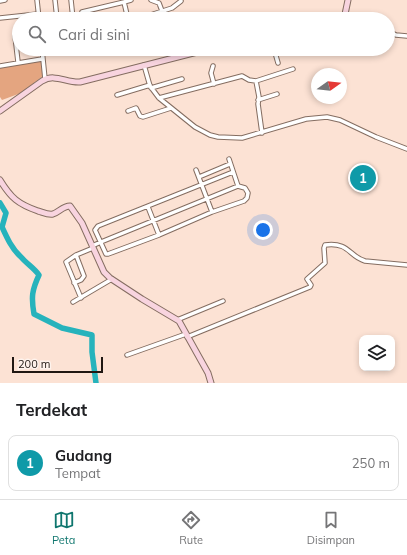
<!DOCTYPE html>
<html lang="id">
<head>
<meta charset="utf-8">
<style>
  :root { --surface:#fff; --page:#f6f6f6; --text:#202124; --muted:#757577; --line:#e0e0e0; --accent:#0f766e }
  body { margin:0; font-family:Mulish,sans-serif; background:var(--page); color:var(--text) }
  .controls { position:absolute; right:12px; bottom:12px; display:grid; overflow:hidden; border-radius:8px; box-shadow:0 2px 6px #0003 }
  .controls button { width:36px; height:36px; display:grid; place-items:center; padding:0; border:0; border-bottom:1px solid var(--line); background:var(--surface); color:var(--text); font:20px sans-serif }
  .compass { position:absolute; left:311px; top:68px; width:36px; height:36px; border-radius:50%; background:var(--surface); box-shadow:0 2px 6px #0003; rotate:75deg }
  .scale { position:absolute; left:12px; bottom:10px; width:91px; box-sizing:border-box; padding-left:4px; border:2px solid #201712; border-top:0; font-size:11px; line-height:14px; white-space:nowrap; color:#201712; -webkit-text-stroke:3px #fef3ed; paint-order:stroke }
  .you { position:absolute; left:263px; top:230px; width:14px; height:14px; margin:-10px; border:3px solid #fff; border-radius:50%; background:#1a73e8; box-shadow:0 0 0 6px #1a73e833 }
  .badge { display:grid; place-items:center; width:26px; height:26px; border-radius:50%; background:var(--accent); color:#fff; font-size:13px; font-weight:700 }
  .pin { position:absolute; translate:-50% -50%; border:2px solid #fff; box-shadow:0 1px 4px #0006 }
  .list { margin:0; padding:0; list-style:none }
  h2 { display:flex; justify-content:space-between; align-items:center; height:52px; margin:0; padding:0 16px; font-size:17px }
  h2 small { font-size:13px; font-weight:400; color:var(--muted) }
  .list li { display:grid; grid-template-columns:26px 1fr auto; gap:12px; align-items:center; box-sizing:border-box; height:56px; margin:0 8px 8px; padding:0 8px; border:1px solid var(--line); border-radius:8px }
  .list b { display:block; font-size:15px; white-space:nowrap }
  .list p { margin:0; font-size:13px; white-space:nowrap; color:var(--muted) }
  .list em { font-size:13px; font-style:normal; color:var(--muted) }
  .icon { flex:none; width:22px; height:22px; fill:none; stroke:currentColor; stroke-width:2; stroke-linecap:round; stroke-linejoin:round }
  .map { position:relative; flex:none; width:407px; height:383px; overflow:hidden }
  .search { position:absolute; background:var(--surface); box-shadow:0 2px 6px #0003; left:12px; right:12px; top:12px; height:44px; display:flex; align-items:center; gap:10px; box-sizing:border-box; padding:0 14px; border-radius:22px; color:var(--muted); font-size:15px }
  .sheet { height:116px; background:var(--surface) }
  nav { display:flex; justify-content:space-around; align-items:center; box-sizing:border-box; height:56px; border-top:1px solid var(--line); background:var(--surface); font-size:11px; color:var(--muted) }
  nav a { display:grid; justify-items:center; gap:2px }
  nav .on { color:var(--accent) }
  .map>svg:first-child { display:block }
</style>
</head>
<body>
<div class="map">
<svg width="407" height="383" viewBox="0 0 407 383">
  <rect width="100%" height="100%" fill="#fce2d4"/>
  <!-- green -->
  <path fill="#e4a580" d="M42,60L43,76L21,93L2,100L0,97V67Z"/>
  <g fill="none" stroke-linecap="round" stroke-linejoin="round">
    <!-- river -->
    <path stroke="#26b3bc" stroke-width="5.5" d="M0,203L6,213L2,227C7,238 12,249 21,257C27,264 34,268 39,275C32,290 31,297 34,314L62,328L92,335V352L96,383"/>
    <defs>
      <path id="street" d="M37,0L39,19
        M55,0L57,19
        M71,0L73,19
        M151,0L159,3L162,11
        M0,1L5,0
        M124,2L131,0
        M82,12L124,2L128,19
        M0,18L38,14
        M138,19L172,8L181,1
        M388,31L396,35L407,36
        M15,36L18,62
        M42,49L45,79
        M274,49L278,63
        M144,65L150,86L159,98L195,127L210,135L218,137L242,138L306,119L327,117L340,120L376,137L407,149
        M0,66L42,59
        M213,66L211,73L214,84
        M256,81L259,97L258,104L262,133
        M151,88L182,79
        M117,95L150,85
        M159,98L242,76L249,80L256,81L293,69
        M258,100L277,94
        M128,111L136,108L140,116L143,117L171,108
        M229,159L238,186
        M196,170L212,212
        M199,177L230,164
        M148,207L159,235
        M92,246L101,242L238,186L245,188L248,193L247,198L244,201L212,212L159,235L108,254H106L95,230L98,226L233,172
        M74,283L81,280L84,276L76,255
        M81,298L66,262L76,255L93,248
        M73,302L112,279
        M177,320L223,301
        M187,337L310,287L311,285L307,279L325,263L324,248L325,245C350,242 348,256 365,261L407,265
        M127,355L186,334"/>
      <path id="secondary" d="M344,19L348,0
        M0,111L42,81C55,73 66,83 80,82L209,49
        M0,180C11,198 18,204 38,211C42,212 48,215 53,214C59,212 63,206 70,206L82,223L104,272L110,278L142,299L179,321L208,373L211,383"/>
    </defs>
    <!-- street casing -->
    <use href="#street" stroke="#846d61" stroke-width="5.5"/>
    <!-- secondary casing -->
    <use href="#secondary" stroke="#846d61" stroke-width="7"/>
    <!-- street -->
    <use href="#street" stroke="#fff" stroke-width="3.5"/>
    <!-- secondary -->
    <use href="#secondary" stroke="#f8d4df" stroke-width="5"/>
  </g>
</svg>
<div class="controls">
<button><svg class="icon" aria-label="layers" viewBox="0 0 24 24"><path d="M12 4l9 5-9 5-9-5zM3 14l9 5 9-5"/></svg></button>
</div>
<svg class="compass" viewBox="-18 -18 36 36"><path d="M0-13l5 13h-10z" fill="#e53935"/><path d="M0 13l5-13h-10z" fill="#757577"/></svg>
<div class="scale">200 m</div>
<div class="you"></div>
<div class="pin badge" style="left:363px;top:178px;background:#0f9aa8">1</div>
<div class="search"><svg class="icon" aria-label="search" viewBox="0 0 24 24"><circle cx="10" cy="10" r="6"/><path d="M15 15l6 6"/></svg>Cari di sini</div>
</div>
<section class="sheet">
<h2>Terdekat<small></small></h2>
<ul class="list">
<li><span class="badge" style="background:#0f9aa8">1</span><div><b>Gudang</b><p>Tempat</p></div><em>250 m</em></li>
</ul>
</section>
<nav>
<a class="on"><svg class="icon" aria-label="map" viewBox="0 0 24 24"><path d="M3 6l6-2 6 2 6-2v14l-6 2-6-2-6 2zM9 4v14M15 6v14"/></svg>Peta</a>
<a><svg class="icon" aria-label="directions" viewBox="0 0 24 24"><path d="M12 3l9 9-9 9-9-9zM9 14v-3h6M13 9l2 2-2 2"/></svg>Rute</a>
<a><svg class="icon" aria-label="saved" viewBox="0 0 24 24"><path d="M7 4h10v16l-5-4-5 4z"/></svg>Disimpan</a>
</nav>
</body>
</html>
